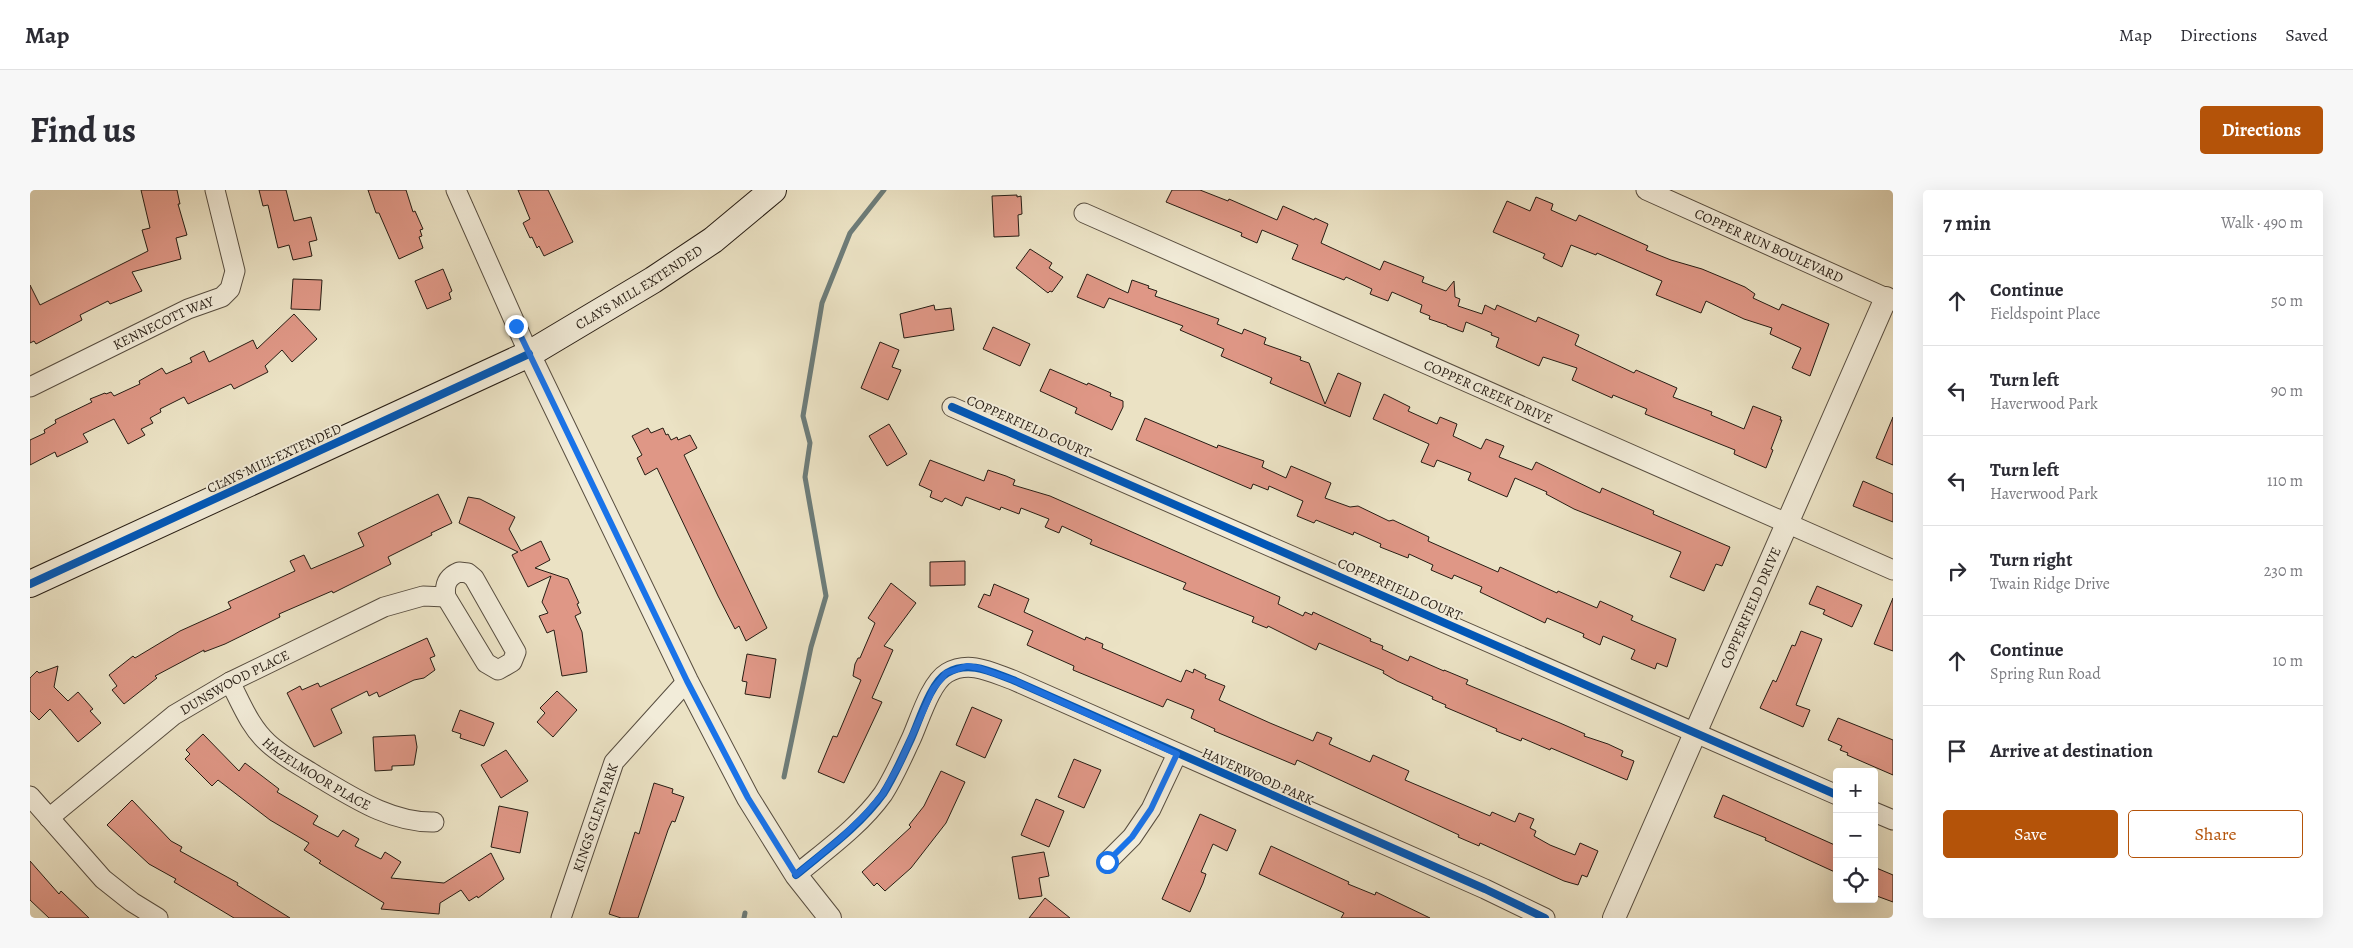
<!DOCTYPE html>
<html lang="en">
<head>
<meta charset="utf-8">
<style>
  :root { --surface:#fff; --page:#f7f7f7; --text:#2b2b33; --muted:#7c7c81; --line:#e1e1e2; --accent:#b45309 }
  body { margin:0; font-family:Alegreya,serif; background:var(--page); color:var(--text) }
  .controls { position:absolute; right:15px; bottom:15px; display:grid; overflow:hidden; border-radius:5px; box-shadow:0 5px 20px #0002 }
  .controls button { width:45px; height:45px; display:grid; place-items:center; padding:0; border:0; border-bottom:1px solid var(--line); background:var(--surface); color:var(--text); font:25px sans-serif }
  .stop { position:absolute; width:15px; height:15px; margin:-11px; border:4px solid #1a73e8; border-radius:50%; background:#fff }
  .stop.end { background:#1a73e8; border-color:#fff; box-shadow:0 1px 5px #0008 }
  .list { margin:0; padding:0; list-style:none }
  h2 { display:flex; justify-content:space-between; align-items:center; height:65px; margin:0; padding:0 20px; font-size:21px }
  h2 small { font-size:16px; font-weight:400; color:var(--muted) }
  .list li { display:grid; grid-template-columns:32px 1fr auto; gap:15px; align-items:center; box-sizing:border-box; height:90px; padding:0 20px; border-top:1px solid var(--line) }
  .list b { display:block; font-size:19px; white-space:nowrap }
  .list p { margin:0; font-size:16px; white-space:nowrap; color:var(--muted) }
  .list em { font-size:16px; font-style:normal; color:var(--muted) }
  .actions { display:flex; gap:10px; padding:15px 20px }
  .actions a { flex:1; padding:11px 0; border:1px solid var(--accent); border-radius:5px; text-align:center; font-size:18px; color:var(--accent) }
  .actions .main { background:var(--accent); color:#fff }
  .icon { flex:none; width:28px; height:28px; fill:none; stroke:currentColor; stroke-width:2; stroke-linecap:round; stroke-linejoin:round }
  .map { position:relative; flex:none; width:1863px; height:728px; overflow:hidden; border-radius:5px }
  header { display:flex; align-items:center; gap:30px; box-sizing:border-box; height:70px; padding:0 25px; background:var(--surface); border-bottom:1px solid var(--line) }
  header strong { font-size:24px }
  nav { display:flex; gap:28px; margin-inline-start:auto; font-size:18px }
  .intro { display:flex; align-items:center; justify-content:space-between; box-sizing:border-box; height:120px; padding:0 30px }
  h1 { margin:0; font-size:35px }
  .button { padding:12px 22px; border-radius:5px; background:var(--accent); color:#fff; font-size:18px; font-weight:700 }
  main { display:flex; gap:30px; padding:0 30px }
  aside { flex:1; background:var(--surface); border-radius:5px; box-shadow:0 5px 20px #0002 }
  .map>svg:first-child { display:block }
</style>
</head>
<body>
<header>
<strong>Map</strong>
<nav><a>Map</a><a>Directions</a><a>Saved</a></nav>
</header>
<div class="intro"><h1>Find us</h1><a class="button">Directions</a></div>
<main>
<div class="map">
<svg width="1863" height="728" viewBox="0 0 1863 728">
  <rect width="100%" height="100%" fill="#ebe2c4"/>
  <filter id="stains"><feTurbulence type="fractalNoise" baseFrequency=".004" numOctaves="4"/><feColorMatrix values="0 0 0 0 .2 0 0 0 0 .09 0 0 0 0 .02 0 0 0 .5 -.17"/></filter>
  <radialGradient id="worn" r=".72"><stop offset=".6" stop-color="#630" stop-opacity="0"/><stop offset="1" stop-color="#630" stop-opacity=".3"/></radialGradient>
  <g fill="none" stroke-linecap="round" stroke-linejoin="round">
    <!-- stream -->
    <path stroke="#6d7c79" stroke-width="5" d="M754,587L781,457L796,406L775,287L780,253L773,226L792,113L820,43L854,0
      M714,728L715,723"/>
  </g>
  <!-- building -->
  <path fill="#df9786" stroke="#271d14" d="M111,0H147L150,14H148L157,45L146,48L151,69L102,82L112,101L80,114L78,111L50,125L52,130L6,154L4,151L0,153V95L10,115L118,61L112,40L120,38Z
    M229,0H256L264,31L281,27L287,50L279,52L282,66L263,70L259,55L248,58L238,15L233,16Z
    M338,0H376L383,22L385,21L393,39L390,40L392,46L389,47L393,58L369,69L349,23H346Z
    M488,0H518L543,52L514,66L509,56L507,58L502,47L500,48L493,33L500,29Z
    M1142,0H1170L1198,11L1199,9L1247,30L1253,16L1284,30L1285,28L1298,34L1291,53L1350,80L1354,71L1394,87L1392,92L1416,101L1424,91L1425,107L1430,109L1428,116L1452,124L1455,115L1465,120L1467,115L1506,132L1508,127L1549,145L1545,155L1604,183L1606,180L1647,198L1643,207L1682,222L1681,225L1714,239L1723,216L1751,227L1750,230H1752L1741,259L1743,260L1736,278L1704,264L1705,260L1615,224L1617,219L1583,205L1582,208L1542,190L1547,178L1513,167L1509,176L1466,157L1469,148L1461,145L1462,143L1436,132L1433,142L1417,136V135L1399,129L1400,126L1390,122L1392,115L1362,102L1358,111L1340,104L1342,99L1316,87L1314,90L1262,69L1268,55L1232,40L1227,53L1211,46L1212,43L1136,12Z
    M987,5V7L991,6L992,24L988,25L989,46L964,47L962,6Z
    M1506,7L1523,14L1521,20L1546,31L1549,25L1618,56L1616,60L1641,70L1672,79L1715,97L1725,104L1723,108L1749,120L1752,114L1799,134L1780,186L1762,178L1771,158L1740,144L1742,138L1714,129L1676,111L1671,123L1626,105L1632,91L1567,63L1566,65L1541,55L1532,77L1513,68L1515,64L1463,42L1477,11L1500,21Z
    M1000,59L1022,73L1019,78L1033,87L1022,102L1020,101L1018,103L986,78Z
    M413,79L422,101L419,103L421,109L397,119L385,91Z
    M1057,84L1098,103L1102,90L1119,96L1118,98L1127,101L1125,106L1189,129L1187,134L1212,144L1214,139L1236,148L1234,154L1271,167L1270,170L1279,173L1295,214L1308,183L1331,193L1320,227L1240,193L1242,188L1191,166L1194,159L1150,140L1153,136L1079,108L1074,118L1047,107Z
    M263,89L292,90L290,120L261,119Z
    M904,115L905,120L921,118L924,140L874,148L870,124Z
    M264,124L287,149L262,172L252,160L235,176L238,182L204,199L201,194L158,214L154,207L130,219L131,222L120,228L123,233L111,239L115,245L98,254L84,229L53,244L58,252L27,267L25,262L0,275V250L15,243L14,240L26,233L25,230L62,212L60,209L75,203L76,204L81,202L84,206L110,194L109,191L132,178L136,184L162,172L160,168L174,161L179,172L223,150L227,159Z
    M963,137L1000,154L990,176L953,159Z
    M850,152L869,160L862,177L871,180L858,210L831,198Z
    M1020,179L1057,195L1058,193L1081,203L1080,206L1093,211V217L1082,240L1045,223L1047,218L1010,201Z
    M1354,204L1380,217L1378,221L1407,234L1410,227L1427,234L1423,246L1451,259L1456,249L1474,256L1469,267L1502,280L1506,272L1570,303L1572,298L1624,321L1623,324L1700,357L1692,376L1686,374L1674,401L1640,387L1651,362L1544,319L1516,304L1517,302L1485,288L1477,307L1438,290L1441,283L1407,270L1404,277L1391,272L1399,254L1343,229Z
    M1863,227V275L1846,268Z
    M1115,228L1187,258L1188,255L1234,271L1232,277L1256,288L1261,276L1301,293L1295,308L1320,317L1328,316L1359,331L1363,330L1399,347L1398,351L1468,382L1470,377L1527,403L1528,401L1567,418L1570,411L1603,426L1601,430L1646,449L1637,477L1627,473L1625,479L1601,469L1605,460L1573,446L1570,455L1553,447L1554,444L1517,428L1515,433L1450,402L1452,397L1424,385L1422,389L1401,380L1403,375L1379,364L1378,368L1350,357L1351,354L1324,342L1323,345L1286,330L1284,333L1267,326L1273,311L1239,296L1238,300L1223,294L1221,299L1106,250Z
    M859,234L877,264L857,276L839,246Z
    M618,238L621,243L633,238L636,245L638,244L641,250L647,247L648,250L660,245L667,258L654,265L737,438L716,451L709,436L705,439L688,406L627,278L615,285L607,268L612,265L602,246Z
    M900,270L954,291L958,280L976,286L985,290L983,295L1020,306L1250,407L1248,414L1273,426L1275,422L1282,425L1283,422L1341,449L1340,451L1353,456L1352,459L1378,471L1380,466L1414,481V480L1438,490L1436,494L1530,533L1555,544L1554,546L1578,554L1593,561L1591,566L1604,571L1597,590L1521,558L1520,560L1492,548L1491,551L1466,541L1467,539L1415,517L1416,515L1402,509L1403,507L1367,491L1353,483L1354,481L1289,453L1286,460L1238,436L1237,438L1222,432L1224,427L1153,399L1156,393L1060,354L1062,350L1032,336L1029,343L1015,337L1019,329L991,318L989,324L971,317L970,320L936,307L932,316L915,308L912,312L900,307L902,301L889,295Z
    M1833,291L1863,304V332L1823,316Z
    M408,304L422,333L401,343L402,345L358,367L361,374L303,403L302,401L249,424L250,427L195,454L174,462V460L125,486L127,488L94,514L82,500L87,496L79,485L103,466L105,468L150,441L201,418L198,412L265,381L260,371L274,365L281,379L309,367L334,356L328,343Z
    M438,307L450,309L485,327L479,339L491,361L511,351L520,370L505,378L538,389L549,413L547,414L551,423L545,426L552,442L557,482L532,486L524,440L517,443L509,426L518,423L512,412L521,386L498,397L482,365L488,362L429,333Z
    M935,371V395L900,396V372Z
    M861,393L886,413L854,456L863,460L842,508L852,512L814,593L788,582L803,546L807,547L831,490L823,486L825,474L828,468H830L845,433L838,428Z
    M964,394L999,409L994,422L1055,450L1056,447L1073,454L1072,458L1151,492L1156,480L1163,483L1164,479L1176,485L1175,488L1195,496L1189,510L1240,533L1283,551L1287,542L1302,548L1299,554L1340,572L1343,565L1379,581L1375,590L1460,626L1462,622L1485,632L1489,623L1504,629L1500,638L1506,641L1504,646L1520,655L1545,665L1550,653L1568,661L1557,687L1552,685L1548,695L1534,691L1450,653L1449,656L1428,647L1429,645L1267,570L1265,575L1184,541L1185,539L1161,528L1164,520L1137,509L1133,517L1043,480L1044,476L997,455L1003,441L948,417L954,404L960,406Z
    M1787,396L1832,415L1822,437L1793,424L1795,420L1779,414Z
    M1863,408V461L1844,454Z
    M1771,441L1792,449L1766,515L1780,520L1773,537L1730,518L1743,490L1746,492L1762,455L1765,456Z
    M397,448L405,466L400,468L405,480L394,488L384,490L349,507L347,502L339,506L337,501L301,519L312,543L284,557L257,503L270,496L272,500L288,493L290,497Z
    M717,464L746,469L740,508L715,504L717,492L712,491Z
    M28,476L24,497L38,511L48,502L63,519L60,521L71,533L48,552L20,519L9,530L0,521V488L7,481L9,483Z
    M527,501L547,520L523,547L507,532L515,523L510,518Z
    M942,517L972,530L955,568L926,555Z
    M430,520L464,533L454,556L430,548L431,544L422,541Z
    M1808,528L1863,550V585L1817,565L1818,563L1810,560L1812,556L1798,550Z
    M173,544L209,581L215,573L249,599L247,602L288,626L283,634L308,647L313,640L329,649L325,656L351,669L355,662L371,672L361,688L414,693L461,663L474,689L448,708L447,706L439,711L431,700L410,713L409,724L351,719L354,713L289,673L291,671L274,660L279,653L240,630L188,590L182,596L155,569L160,564L156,560Z
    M385,545L387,557L384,575L362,576V580L345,581L343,547Z
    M476,560L498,591L471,608L451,575Z
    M1044,569L1071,580L1054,618L1028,607Z
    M911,581L935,592L916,633L881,678L855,701L847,693L844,696L832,682L881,637L879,635L894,616Z
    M624,593L643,599L642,603L654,607L645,632L642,631L638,640L608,728H591L579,724L605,642L609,644Z
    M1693,605L1807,656V683L1735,650L1736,648L1684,627Z
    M1006,609L1034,621L1019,657L991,645Z
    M102,610L141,651L152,657L150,661L208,693L207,695L260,728H204L144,692L146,689L119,674L77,635Z
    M469,616L498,622L490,663L461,657Z
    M1170,624L1206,640L1197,661L1183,654L1171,682L1176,684L1173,693L1160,722L1132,709Z
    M1241,656L1319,692L1318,694L1345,705L1346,702L1400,728H1311L1314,723L1229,684Z
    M1014,662L1019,686L1009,688L1012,706L989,709L982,667Z
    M0,671L29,704L31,701L59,728H19L0,710Z
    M1844,677L1863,685V712L1844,705Z
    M1015,708L1040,728H999Z"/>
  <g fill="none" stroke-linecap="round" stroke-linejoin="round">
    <defs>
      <g id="minor">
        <path d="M426,0L499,164"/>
        <path id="s1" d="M1616,0L1863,111"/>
        <path id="s2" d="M1054,23L1863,380"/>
        <path id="s3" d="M0,197L158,119L192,107L200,99L205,81L185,0"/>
        <path d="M922,217L1807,605"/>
        <path d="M429,382L438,383L444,388L486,462L482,472L468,480L456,473L416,407C414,395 417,387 429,382Z"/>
        <path id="s4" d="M200,492C211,513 220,537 238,553C252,566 269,575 285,585C321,606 360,633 404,632"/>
        <path d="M0,606L73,689L102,712L128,728"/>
        <path d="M1844,622L1863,630"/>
        <path id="s5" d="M19,628L144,525L200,492L354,417L393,406L416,407"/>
        <path d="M1077,672L1102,647L1121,619L1147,564"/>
        <path d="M766,685C796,660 830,636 853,604C864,587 872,568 881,549C889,532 900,493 917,483C939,470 961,482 983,490L1455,699L1515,728"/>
        <path id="s6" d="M531,728L584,572L657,491"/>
      </g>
      <g id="tertiary">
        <path d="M499,164L657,491L718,608L766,685L800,728"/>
        <path id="s7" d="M1584,728L1856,108"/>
      </g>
      <g id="secondary">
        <path id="s8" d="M0,394L499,164L623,90L683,50L743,0"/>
      </g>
    </defs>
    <!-- minor casing -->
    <use href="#minor" stroke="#584e40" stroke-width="21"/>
    <!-- tertiary casing -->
    <use href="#tertiary" stroke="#584e40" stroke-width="24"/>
    <!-- secondary casing -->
    <use href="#secondary" stroke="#271d14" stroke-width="28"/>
    <!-- minor -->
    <use href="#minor" stroke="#f2ecd9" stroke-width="19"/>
    <!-- tertiary -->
    <use href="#tertiary" stroke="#f2ecd9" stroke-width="22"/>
    <!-- secondary -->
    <use href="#secondary" stroke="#f2ecd9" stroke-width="26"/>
    <defs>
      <path id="cycleway" d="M922,217L1807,605
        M0,394L499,164
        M766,685C796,660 830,636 853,604C864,587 872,568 881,549C889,532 900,493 917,483C939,470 961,482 983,490L1455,699L1515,728"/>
    </defs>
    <!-- cycleway casing -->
    <use href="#cycleway" stroke="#f2ecd9" stroke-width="11"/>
    <!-- cycleway -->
    <use href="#cycleway" stroke="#0057b8" stroke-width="8"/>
  </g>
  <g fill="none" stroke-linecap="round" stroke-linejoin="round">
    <!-- route -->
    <path stroke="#1a73e8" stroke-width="6" d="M486,136L657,491L718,608L766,685L811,648L834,626L853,604L870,573L903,499L916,483L937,476L949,478L983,490L1147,564L1121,619L1102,647L1077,672"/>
  </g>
  <g text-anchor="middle" stroke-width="4" stroke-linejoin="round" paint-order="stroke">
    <!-- street labels -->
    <g font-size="14" fill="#271d14" stroke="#f2ecd9">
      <text dy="5" stroke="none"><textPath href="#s1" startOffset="135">COPPER RUN BOULEVARD</textPath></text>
      <text dy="5" stroke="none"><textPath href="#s8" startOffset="678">CLAYS MILL EXTENDED</textPath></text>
      <text dy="5" stroke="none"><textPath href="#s3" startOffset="148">KENNECOTT WAY</textPath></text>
      <text dy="5" stroke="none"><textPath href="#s2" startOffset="442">COPPER CREEK DRIVE</textPath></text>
      <text transform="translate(999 236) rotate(24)" y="5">COPPERFIELD COURT</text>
      <text transform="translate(244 268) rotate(-25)" y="5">CLAYS MILL EXTENDED</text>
      <text transform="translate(1370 399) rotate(24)" y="5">COPPERFIELD COURT</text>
      <text dy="5" stroke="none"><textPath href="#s7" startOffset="339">COPPERFIELD DRIVE</textPath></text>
      <text dy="5" stroke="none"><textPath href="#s5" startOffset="231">DUNSWOOD PLACE</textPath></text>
      <text dy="5" stroke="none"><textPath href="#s4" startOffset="130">HAZELMOOR PLACE</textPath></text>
      <text transform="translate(1228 586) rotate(24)" y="5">HAVERWOOD PARK</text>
      <text dy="5" stroke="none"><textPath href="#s6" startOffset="106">KINGS GLEN PARK</textPath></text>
    </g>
  </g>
  <rect width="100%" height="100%" filter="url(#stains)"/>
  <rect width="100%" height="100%" fill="url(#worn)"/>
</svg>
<div class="controls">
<button>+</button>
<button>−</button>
<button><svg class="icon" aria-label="locate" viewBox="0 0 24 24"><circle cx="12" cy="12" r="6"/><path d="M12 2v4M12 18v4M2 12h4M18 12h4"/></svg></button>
</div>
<div class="stop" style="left:1077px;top:672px"></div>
<div class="stop end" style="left:486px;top:136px"></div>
</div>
<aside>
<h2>7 min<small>Walk · 490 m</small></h2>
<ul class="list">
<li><svg class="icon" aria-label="ahead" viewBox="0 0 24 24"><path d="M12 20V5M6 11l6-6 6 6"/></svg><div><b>Continue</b><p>Fieldspoint Place</p></div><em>50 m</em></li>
<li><svg class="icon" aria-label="left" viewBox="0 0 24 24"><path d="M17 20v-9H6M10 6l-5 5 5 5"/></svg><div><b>Turn left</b><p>Haverwood Park</p></div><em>90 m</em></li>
<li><svg class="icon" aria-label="left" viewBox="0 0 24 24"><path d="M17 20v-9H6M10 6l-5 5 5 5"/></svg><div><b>Turn left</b><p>Haverwood Park</p></div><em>110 m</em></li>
<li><svg class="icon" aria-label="right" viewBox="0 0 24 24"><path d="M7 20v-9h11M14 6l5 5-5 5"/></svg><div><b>Turn right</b><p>Twain Ridge Drive</p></div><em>230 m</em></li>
<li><svg class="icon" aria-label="ahead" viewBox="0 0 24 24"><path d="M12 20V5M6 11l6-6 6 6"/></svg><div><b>Continue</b><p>Spring Run Road</p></div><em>10 m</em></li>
<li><svg class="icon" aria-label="arrive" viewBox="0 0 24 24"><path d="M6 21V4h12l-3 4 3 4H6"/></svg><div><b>Arrive at destination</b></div></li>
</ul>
<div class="actions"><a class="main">Save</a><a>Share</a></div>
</aside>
</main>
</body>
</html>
